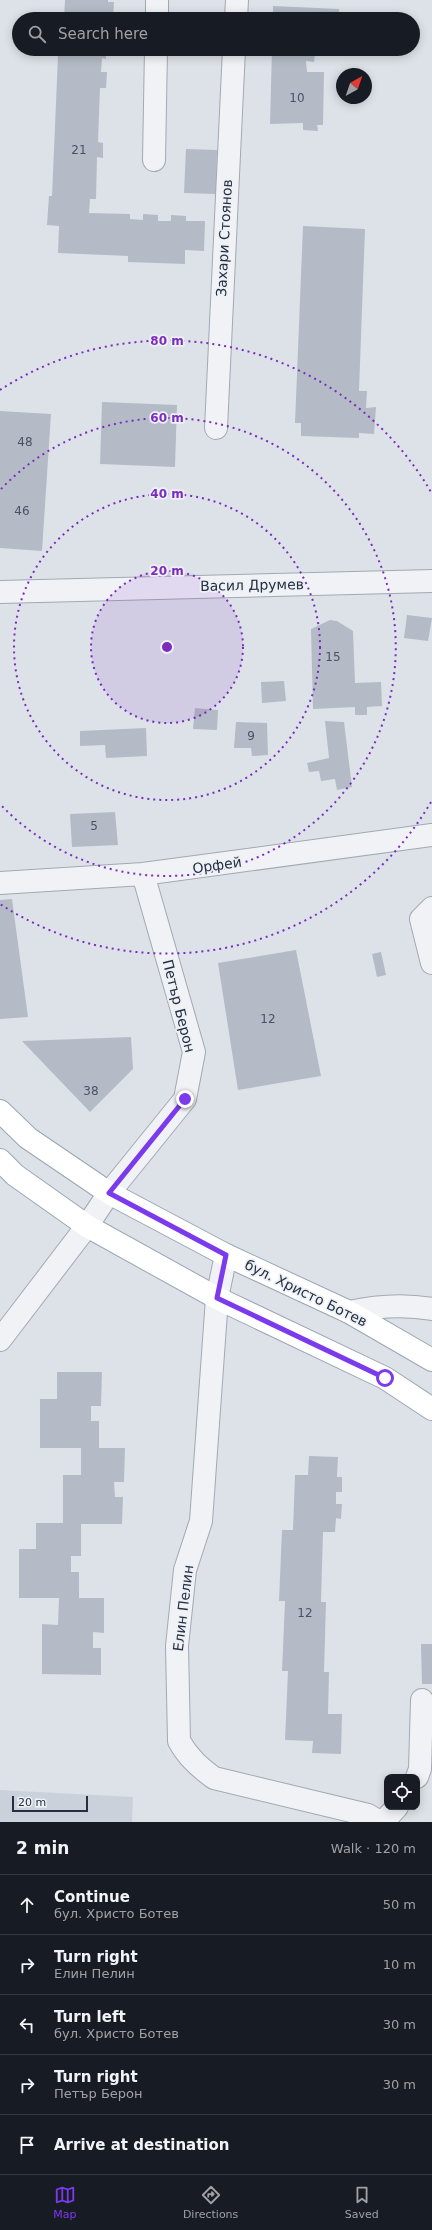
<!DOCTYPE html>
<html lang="en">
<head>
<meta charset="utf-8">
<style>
  :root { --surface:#171b24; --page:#242831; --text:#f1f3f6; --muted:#9ea1a6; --line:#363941; --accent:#7c3aed }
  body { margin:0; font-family:"DejaVu Sans",sans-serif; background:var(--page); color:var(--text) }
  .controls { position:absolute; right:12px; bottom:12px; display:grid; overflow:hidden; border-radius:8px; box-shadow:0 2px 10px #0003 }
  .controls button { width:36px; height:36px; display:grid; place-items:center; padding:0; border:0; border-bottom:1px solid var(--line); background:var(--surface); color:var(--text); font:20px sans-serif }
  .compass { position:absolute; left:336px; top:68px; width:36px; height:36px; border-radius:50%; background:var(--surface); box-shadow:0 2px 10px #0003; rotate:40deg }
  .scale { position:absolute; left:12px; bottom:10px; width:76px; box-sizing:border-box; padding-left:4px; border:2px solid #252f41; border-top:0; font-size:11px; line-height:14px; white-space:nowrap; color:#252f41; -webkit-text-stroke:3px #edf1f6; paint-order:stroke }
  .stop { position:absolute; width:12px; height:12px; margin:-9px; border:3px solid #7c3aed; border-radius:50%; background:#fff }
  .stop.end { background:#7c3aed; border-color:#fff; box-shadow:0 1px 4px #0008 }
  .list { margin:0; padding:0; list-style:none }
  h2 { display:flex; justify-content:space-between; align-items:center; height:52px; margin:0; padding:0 16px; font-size:17px }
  h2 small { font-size:13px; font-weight:400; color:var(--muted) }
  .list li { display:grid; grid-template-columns:26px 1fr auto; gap:12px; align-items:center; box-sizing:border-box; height:60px; padding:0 16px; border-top:1px solid var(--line) }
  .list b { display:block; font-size:15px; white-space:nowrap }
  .list p { margin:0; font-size:13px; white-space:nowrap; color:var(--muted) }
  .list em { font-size:13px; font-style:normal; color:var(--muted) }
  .icon { flex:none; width:22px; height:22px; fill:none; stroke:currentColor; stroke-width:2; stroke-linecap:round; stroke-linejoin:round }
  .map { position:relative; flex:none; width:432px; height:1822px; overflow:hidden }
  .search { position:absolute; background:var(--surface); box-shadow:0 2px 10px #0003; left:12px; right:12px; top:12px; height:44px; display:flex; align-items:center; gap:10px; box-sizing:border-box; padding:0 14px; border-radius:22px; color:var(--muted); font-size:15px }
  .sheet { height:352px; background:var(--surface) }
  nav { display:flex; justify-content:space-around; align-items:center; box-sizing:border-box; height:56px; border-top:1px solid var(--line); background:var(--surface); font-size:11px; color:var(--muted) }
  nav a { display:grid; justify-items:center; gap:2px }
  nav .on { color:var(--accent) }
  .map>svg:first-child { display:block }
</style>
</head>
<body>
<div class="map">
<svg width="432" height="1822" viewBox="0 0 432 1822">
  <rect width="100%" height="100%" fill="#dde2e9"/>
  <!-- built -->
  <path fill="#cbd1db" d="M0,1790L133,1797L132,1822H0Z"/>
  <!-- building -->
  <path fill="#b4bbc6" d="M65,0H108V2H114L113,18L64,19Z
    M273,6L339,9V19H273Z
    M63,49H106V59L102,58L101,72H107L106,88H100L98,142L103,143V158L97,157L96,199H90L89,213L130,214V219L143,220V214L158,215V221H171V215L186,216V221H205L204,251L185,250V264L128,262V256L58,253L59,226L47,225L49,196H52L58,56H63Z
    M272,49H344L343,56L315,54L314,62L306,61L307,72H324L323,125H317L318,131L303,130V123L270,124Z
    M186,149L217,150L216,194L184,193Z
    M303,226L365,229L359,391H367L366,408L376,407L374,434L359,433V438L301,436V423H295Z
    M102,402L177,405L175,467L100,464Z
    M0,411L51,414L42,551L0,548Z
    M407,615L432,618L428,641L404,638Z
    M330,620L337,621L353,631L355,683L381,682L382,706L367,707V715H355V707L313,709L311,629Z
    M284,681L286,701L262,703L261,682Z
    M195,708L218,710L217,730L193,729Z
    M325,721L344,722L352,787L337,790L335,779L321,781L319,771L309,772L307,763L329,758Z
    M236,722L267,723L268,755L252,756L251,748H234Z
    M146,728L147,756L106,758L105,745L80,746V731Z
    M115,812L118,845L72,847L70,814Z
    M12,899L28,1017L0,1019V900Z
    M296,950L321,1076L238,1090L218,963Z
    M381,952L386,975L377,977L372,954Z
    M131,1037L133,1069L90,1112L22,1041Z
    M57,1372H102L101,1406H91V1421H99V1448H125L124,1482H114L115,1497H123L122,1524H81V1556H71V1572H79V1598H104V1633L93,1632V1648H101V1675L42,1674V1624L58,1625L59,1598H19V1549H36V1523H63V1475H81V1448H40V1399H57Z
    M309,1456L338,1457L337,1477H342V1492H336V1504H342L341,1519L336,1518L335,1532H323L321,1602H326L324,1672H329L328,1714H342L341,1754L312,1753L313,1741L285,1740L288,1671H282L285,1601H279L282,1530H293L295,1475H308Z
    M421,1644H432V1684H422Z"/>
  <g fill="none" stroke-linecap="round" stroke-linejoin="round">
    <defs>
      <path id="minor" d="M157,19V0
        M236,19L237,0
        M154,160L156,49
        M216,428L234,49
        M0,592L432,581
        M0,883L143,874L432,835
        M432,908L421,919L432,963
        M226,1255L217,1298L201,1521L185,1570L177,1646L179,1741C188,1757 199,1767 214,1778L368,1815L380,1822
        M349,1312C376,1306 404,1304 432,1309
        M0,1340L87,1226L109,1193L185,1099L194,1052L143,874
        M417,1777L420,1769L422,1700
        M383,1822L397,1807"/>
      <path id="major" d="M0,1111L28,1138L109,1193L226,1255L349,1312L432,1360
        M0,1160L15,1175L87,1226L217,1298L385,1378L432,1409"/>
    </defs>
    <!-- minor casing -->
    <use href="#minor" stroke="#a2a9b3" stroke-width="24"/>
    <!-- major casing -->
    <use href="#major" stroke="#9ba6b5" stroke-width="24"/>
    <!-- minor -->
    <use href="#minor" stroke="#f0f2f6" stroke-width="22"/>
    <!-- major -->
    <use href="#major" stroke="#fff" stroke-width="22"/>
  </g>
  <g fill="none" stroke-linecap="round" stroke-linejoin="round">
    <!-- route -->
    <path stroke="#7c3aed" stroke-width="5" d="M185,1099L109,1193L226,1255L217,1298L385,1378"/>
  </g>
  <!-- distance rings -->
  <circle cx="167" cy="647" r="76" fill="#7b2cbf" fill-opacity=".12"/>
  <g fill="none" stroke="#7b2cbf" stroke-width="2" stroke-dasharray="2 4">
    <circle cx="167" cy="647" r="76"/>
    <circle cx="167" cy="647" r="153"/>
    <path d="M1 489A229 229 0 1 1 1 805"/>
    <path d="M431 802A306 306 0 0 1 0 904M0 390A306 306 0 0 1 431 492"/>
  </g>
  <g text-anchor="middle" stroke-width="3.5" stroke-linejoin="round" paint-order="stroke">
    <!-- number labels -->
    <g font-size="12" fill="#495262">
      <text x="297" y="102">10</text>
      <text x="79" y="154">21</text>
      <text x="25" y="446">48</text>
      <text x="22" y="515">46</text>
      <text x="333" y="661">15</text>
      <text x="251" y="740">9</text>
      <text x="94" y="830">5</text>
      <text x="268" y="1023">12</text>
      <text x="91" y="1095">38</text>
      <text x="305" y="1617">12</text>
    </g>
    <!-- street labels -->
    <g font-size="14" fill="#252f41" stroke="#edf1f6">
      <text transform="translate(224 238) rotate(-87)" y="5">Захари Стоянов</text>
      <text transform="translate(252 585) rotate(-1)" y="5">Васил Друмев</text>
      <text transform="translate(217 865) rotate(-8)" y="5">Орфей</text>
      <text transform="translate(179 1006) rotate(76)" y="5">Петър Берон</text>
      <text transform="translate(306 1293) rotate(26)" y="5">бул. Христо Ботев</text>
      <text transform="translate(183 1608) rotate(-83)" y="5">Елин Пелин</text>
    </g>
  </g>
  <circle cx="167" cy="647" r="6" fill="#7b2cbf" stroke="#edf1f6" stroke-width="2"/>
  <g font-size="12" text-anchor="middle" font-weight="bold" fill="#7b2cbf" stroke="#edf1f6" stroke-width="3.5" stroke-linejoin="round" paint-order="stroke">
    <text x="167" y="345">80 m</text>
    <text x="167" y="422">60 m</text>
    <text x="167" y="498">40 m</text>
    <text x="167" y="575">20 m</text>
  </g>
</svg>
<div class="controls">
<button><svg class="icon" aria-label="locate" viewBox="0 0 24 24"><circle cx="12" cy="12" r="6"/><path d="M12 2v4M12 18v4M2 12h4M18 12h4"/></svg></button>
</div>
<svg class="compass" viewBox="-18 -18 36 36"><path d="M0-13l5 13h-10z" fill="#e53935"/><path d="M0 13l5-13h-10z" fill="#9ea1a6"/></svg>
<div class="scale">20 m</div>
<div class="stop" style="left:385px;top:1378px"></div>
<div class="stop end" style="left:185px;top:1099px"></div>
<div class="search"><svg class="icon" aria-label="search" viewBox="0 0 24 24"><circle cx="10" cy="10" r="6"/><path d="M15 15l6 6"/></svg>Search here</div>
</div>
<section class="sheet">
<h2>2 min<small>Walk · 120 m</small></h2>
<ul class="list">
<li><svg class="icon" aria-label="ahead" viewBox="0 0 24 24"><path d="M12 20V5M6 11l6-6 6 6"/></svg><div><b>Continue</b><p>бул. Христо Ботев</p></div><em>50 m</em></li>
<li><svg class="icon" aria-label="right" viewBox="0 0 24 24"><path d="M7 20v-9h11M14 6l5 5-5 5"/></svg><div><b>Turn right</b><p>Елин Пелин</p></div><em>10 m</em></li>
<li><svg class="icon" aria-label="left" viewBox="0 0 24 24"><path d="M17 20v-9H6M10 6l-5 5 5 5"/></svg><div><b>Turn left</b><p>бул. Христо Ботев</p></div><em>30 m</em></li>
<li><svg class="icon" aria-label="right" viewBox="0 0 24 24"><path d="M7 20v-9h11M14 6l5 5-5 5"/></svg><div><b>Turn right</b><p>Петър Берон</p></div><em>30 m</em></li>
<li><svg class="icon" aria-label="arrive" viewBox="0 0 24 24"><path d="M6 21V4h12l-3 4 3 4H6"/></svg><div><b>Arrive at destination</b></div></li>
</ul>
</section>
<nav>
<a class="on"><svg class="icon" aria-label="map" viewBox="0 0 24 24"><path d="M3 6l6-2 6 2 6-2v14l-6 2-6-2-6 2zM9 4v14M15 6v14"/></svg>Map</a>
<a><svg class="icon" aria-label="directions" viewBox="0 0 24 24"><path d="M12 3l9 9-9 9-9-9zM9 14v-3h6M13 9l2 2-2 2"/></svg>Directions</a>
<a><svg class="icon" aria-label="saved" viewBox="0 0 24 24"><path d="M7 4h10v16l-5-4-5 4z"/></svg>Saved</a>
</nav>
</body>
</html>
